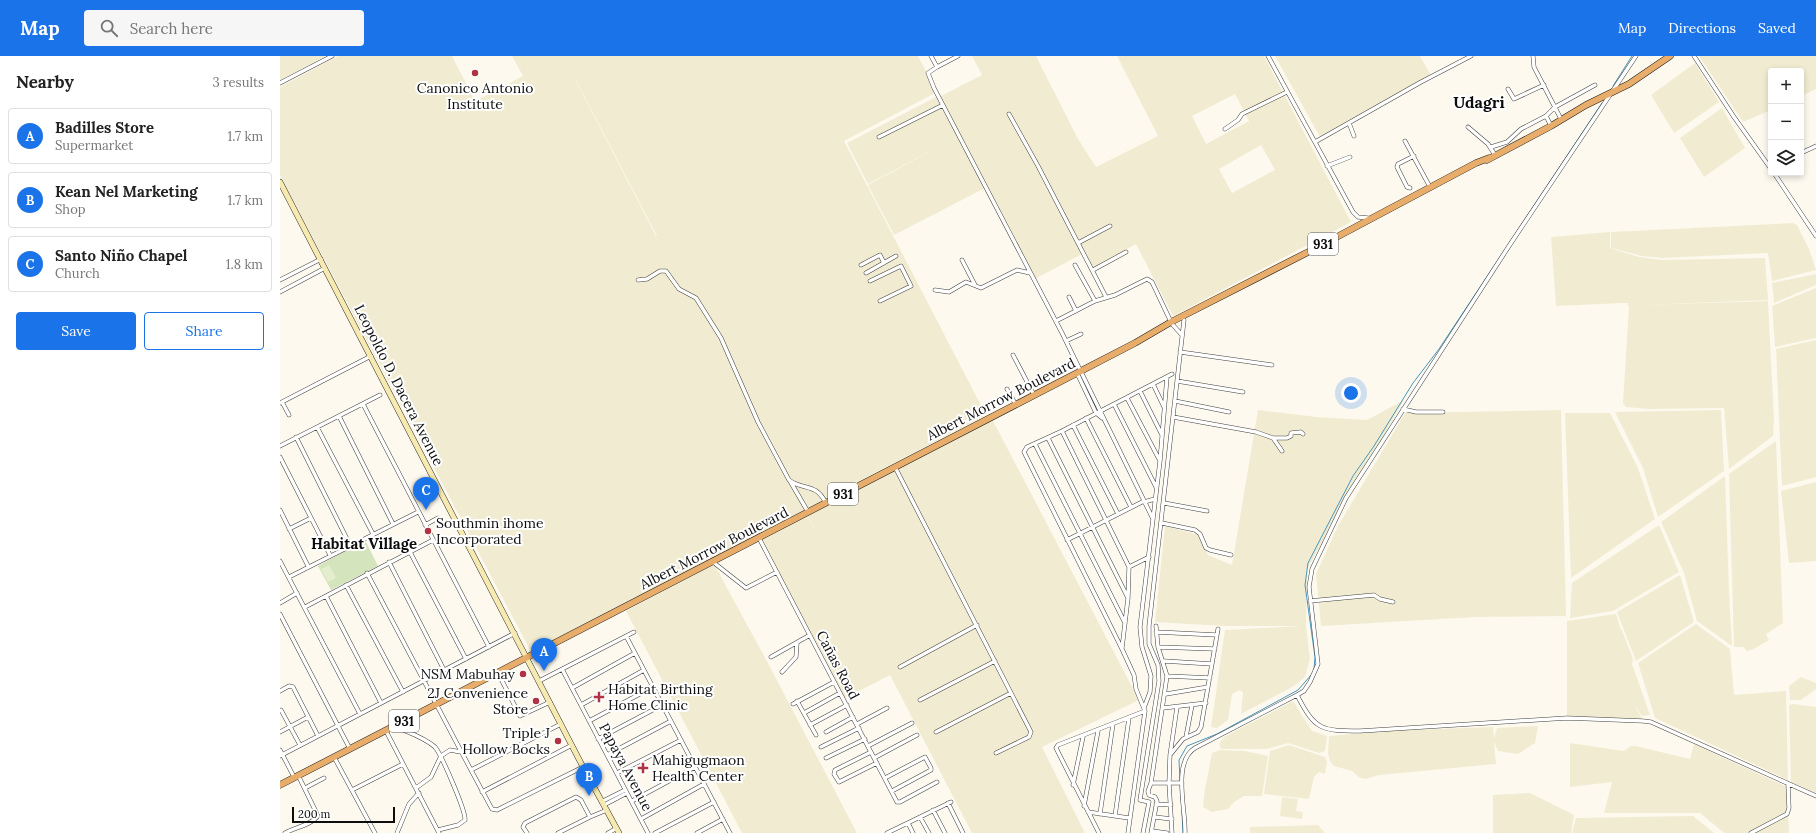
<!DOCTYPE html>
<html lang="en">
<head>
<meta charset="utf-8">
<style>
  :root { --surface:#fff; --page:#f6f6f6; --text:#222; --muted:#767676; --line:#e0e0e0; --accent:#1a73e8 }
  body { margin:0; font-family:Lora,serif; background:var(--page); color:var(--text) }
  .controls { position:absolute; right:12px; top:12px; display:grid; overflow:hidden; border-radius:4px; box-shadow:0 2px 6px #0003 }
  .controls button { width:36px; height:36px; display:grid; place-items:center; padding:0; border:0; border-bottom:1px solid var(--line); background:var(--surface); color:var(--text); font:20px sans-serif }
  .scale { position:absolute; left:12px; bottom:10px; width:103px; box-sizing:border-box; padding-left:4px; border:2px solid #0d0d0d; border-top:0; font-size:11px; line-height:14px; white-space:nowrap; color:#0d0d0d; -webkit-text-stroke:3px #fff; paint-order:stroke }
  .you { position:absolute; left:1071px; top:337px; width:14px; height:14px; margin:-10px; border:3px solid #fff; border-radius:50%; background:#1a73e8; box-shadow:0 0 0 6px #1a73e833 }
  .badge { display:grid; place-items:center; width:26px; height:26px; border-radius:50%; background:var(--accent); color:#fff; font-size:13px; font-weight:700 }
  .pin { position:absolute; translate:-50% -33px; filter:drop-shadow(0 1px 2px #0008) }
  .pin::after { content:''; position:absolute; top:21px; width:14px; height:12px; background:inherit; clip-path:polygon(0 0,100% 0,50% 100%) }
  .list { margin:0; padding:0; list-style:none }
  h2 { display:flex; justify-content:space-between; align-items:center; height:52px; margin:0; padding:0 16px; font-size:17px }
  h2 small { font-size:13px; font-weight:400; color:var(--muted) }
  .list li { display:grid; grid-template-columns:26px 1fr auto; gap:12px; align-items:center; box-sizing:border-box; height:56px; margin:0 8px 8px; padding:0 8px; border:1px solid var(--line); border-radius:4px }
  .list b { display:block; font-size:15px; white-space:nowrap }
  .list p { margin:0; font-size:13px; white-space:nowrap; color:var(--muted) }
  .list em { font-size:13px; font-style:normal; color:var(--muted) }
  .actions { display:flex; gap:8px; padding:12px 16px }
  .actions a { flex:1; padding:9px 0; border:1px solid var(--accent); border-radius:4px; text-align:center; font-size:14px; color:var(--accent) }
  .actions .main { background:var(--accent); color:#fff }
  .icon { flex:none; width:22px; height:22px; fill:none; stroke:currentColor; stroke-width:2; stroke-linecap:round; stroke-linejoin:round }
  .map { position:relative; flex:none; width:1536px; height:777px; overflow:hidden }
  header { display:flex; align-items:center; gap:24px; box-sizing:border-box; height:56px; padding:0 20px; background:var(--accent); color:#fff }
  header strong { font-size:19px }
  nav { display:flex; gap:22px; margin-inline-start:auto; font-size:14px }
  .search { width:280px; height:36px; background:var(--page); display:flex; align-items:center; gap:10px; box-sizing:border-box; padding:0 14px; border-radius:4px; color:var(--muted); font-size:15px }
  main { display:flex }
  aside { flex:1; background:var(--surface) }
  .map>svg:first-child { display:block }
</style>
</head>
<body>
<header>
<strong>Map</strong>
<div class="search"><svg class="icon" aria-label="search" viewBox="0 0 24 24"><circle cx="10" cy="10" r="6"/><path d="M15 15l6 6"/></svg>Search here</div>
<nav><a>Map</a><a>Directions</a><a>Saved</a></nav>
</header>
<main>
<aside>
<h2>Nearby<small>3 results</small></h2>
<ul class="list">
<li><span class="badge">A</span><div><b>Badilles Store</b><p>Supermarket</p></div><em>1.7 km</em></li>
<li><span class="badge">B</span><div><b>Kean Nel Marketing</b><p>Shop</p></div><em>1.7 km</em></li>
<li><span class="badge">C</span><div><b>Santo Niño Chapel</b><p>Church</p></div><em>1.8 km</em></li>
</ul>
<div class="actions"><a class="main">Save</a><a>Share</a></div>
</aside>
<div class="map">
<svg width="1536" height="777" viewBox="0 0 1536 777">
  <rect width="100%" height="100%" fill="#fdf9ef"/>
  <!-- farmland -->
  <path fill="#f1ecd1" fill-rule="evenodd" d="M0,0H46L0,24Z
    M58,0H172L195,45L243,20L232,0H638L657,36L564,85L706,359L251,596L0,119V31ZM296,24L377,180H376L296,25Z
    M692,0H756L798,83L816,111L878,80L837,0H984L1071,166L893,260L856,188L813,212L763,123L802,198L753,224L705,132L614,179L588,129L664,88L588,128L567,87L656,41L674,75L657,42L702,19ZM955,38L969,65L926,88L912,60ZM981,89L995,114L952,137L939,113Z
    M995,0H1140L1151,19L1165,11L1040,81Z
    M1419,0H1536V33L1521,40V15H1491V54L1463,66Z
    M1415,7L1439,46L1394,77L1371,39Z
    M1442,52L1465,92L1424,121L1400,82Z
    M1513,167L1517,169L1529,193L1536,214L1492,225L1488,197L1383,202L1362,200L1331,192V176Z
    M1330,176V192L1359,201L1383,204L1485,202L1488,244L1361,249L1488,245L1494,364L1493,380L1449,413L1444,352L1369,353L1346,351L1343,347L1349,250H1351H1348V247H1342L1276,250L1271,181Z
    M1536,218V229L1494,247L1492,227Z
    M1536,232V282L1495,291L1492,250Z
    M1536,284V421L1502,430L1496,293Z
    M1124,344L1027,513L1026,570L1030,603L1025,621L1014,630L961,658L963,636L959,634L952,638L948,664L937,672L931,671L945,574L1022,570H944L875,566L885,470L919,479L928,499L952,509L978,354L1037,361L1087,364Z
    M1281,354L1286,560L1195,561L1041,570L1036,518L1058,470L1125,357Z
    M1441,354L1444,415L1378,461L1363,412L1335,356Z
    M1285,357H1330L1358,412L1375,463L1291,522Z
    M711,361L859,644L762,691L805,777H692L610,619L564,643L479,482L526,458L538,481L527,459Z
    M1496,385L1503,567L1486,578L1489,584L1474,593L1467,595L1463,591H1454L1449,418Z
    M1445,420L1449,535L1452,590L1417,565L1404,517L1381,466Z
    M1536,426V505L1509,507L1501,435Z
    M1379,469L1399,516L1333,555L1290,562L1292,527Z
    M434,508L489,609L577,777H462L346,555Z
    M1400,519L1414,566L1356,605L1337,556Z
    M1336,558L1340,571L1338,572H1341L1353,603L1352,608L1370,659L1362,660L1355,650L1363,665L1287,662V565Z
    M1416,568L1450,593L1454,639L1506,635L1508,724L1375,662L1358,607Z
    M1521,621L1536,627V633L1521,644H1510L1509,630Z
    M1013,645L1032,675L1047,680L1045,695L1039,697L1008,687L987,693H941L939,688L944,681Z
    M1513,648L1536,651V737L1511,726L1509,649Z
    M1258,670L1255,687L1238,698L1218,695L1214,686L1216,708L1099,719L1086,723L1080,722L1072,715L1054,710L1050,705L1048,697L1049,680L1105,675L1213,671L1214,682L1217,672Z
    M1290,687L1344,695L1351,690H1356L1410,703L1414,688L1507,731L1509,777H1444L1420,757H1324L1332,726L1290,731Z
    M1009,689L1045,701L1047,706L1045,718L1039,716L1034,721L1029,743L984,738L990,695Z
    M940,694L965,695L988,700L982,740H964L954,746L948,753L932,756L923,751L925,733L932,697Z
    M1250,737L1294,759L1291,777H1213V739Z
    M1002,741L1018,743L1016,755L1023,756L1022,763L1000,760Z
    M1413,760L1434,777H1292L1296,762Z
    M1038,769L1045,777H970V771Z"/>
  <!-- green -->
  <path fill="#d4e4bc" d="M85,484L98,510L51,534L38,510Z"/>
  <!-- pitch -->
  <path fill="#e4edcd" d="M49,509L56,522L48,526L41,513Z"/>
  <g fill="none" stroke-linecap="round" stroke-linejoin="round">
    <!-- stream -->
    <path stroke="#4798bf" stroke-width="1" d="M1333,30L1352,0
      M1034,613L1035,601L1025,529L1028,507L1073,420L1094,390L1133,327L1159,293L1322,47
      M901,744L899,704L907,690L937,678L1018,634L1032,618
      M902,756L903,777"/>
    <defs>
      <path id="minor" d="M651,0L657,11L648,17L654,32L782,277L873,463L860,571L862,591L871,620L870,636L864,652
        M988,0L1073,156L1078,161L1088,162
        M1253,0L1254,11L1281,63
        M1414,0L1454,61L1491,113
        M657,11L678,0
        M0,27L52,0
        M1228,33L1234,43L1264,29
        M729,58L758,110L826,241
        M1266,60L1275,51L1315,29
        M1069,67L1074,80
        M1188,71L1208,88L1215,99
        M945,73L958,64L962,58L1007,36
        M599,81L663,49
        M1125,85L1150,131
        M1035,86L1141,26L1191,0
        M1211,91L1227,86L1241,73L1266,60L1271,70
        M1521,97L1536,90
        M1047,110L1070,101
        M1494,117L1536,180
        M1130,132L1127,131L1117,111L1118,108L1134,100
        M798,187L830,170
        M682,204L695,229
        M581,209L600,199L604,207
        M795,209L815,245
        M813,214L846,196
        M586,217L616,200
        M0,224L41,203
        M358,224L367,223L380,215H386L399,233L416,242L441,282L478,366L509,424C524,435 535,426 546,447
        M590,225L621,210L631,230L600,245
        M655,234L669,236L686,226L701,232L737,214L750,217
        M0,236L45,212
        M789,241L796,255
        M776,265L815,245L835,239L867,223L872,226L891,266
        M893,269L901,278
        M786,285L801,278
        M900,296L992,309
        M733,299L754,339
        M797,317L816,357L822,362
        M897,325L963,336
        M873,328L884,351
        M727,333L736,349
        M860,335L882,379
        M847,342L880,405
        M895,345L949,356
        M2,346L9,359
        M0,347L91,300
        M83,348L209,591
        M834,348L876,431
        M1123,353L1136,356H1163
        M59,360L113,468
        M893,361L976,376L993,382H1007L1011,380V377L1021,376L1023,378
        M806,362L851,451
        M793,369L838,458
        M37,371L93,478
        M782,375L849,511L848,542L842,592
        M16,381L70,489
        M768,382L848,542
        M993,382L1002,395
        M755,388L845,567
        M0,390L100,339
        M0,401L50,499
        M615,411L751,676L749,681L716,697
        M510,425L528,456
        M864,446L875,443
        M884,447L927,455
        M0,454L28,510
        M873,463L880,405L887,321
        M882,467L915,474L920,478L926,492L930,494L951,499
        M145,469L158,462
        M9,473L31,462
        M479,482L617,746H620L657,726
        M787,484L864,445
        M130,496L186,603
        M0,505L80,658
        M109,506L164,614
        M433,506L466,532L497,516
        M849,511L869,501
        M87,517L191,714
        M9,521L138,456
        M66,529L123,636
        M46,540L101,647
        M1030,545L1094,539L1100,543L1113,546
        M0,547L17,537
        M25,551L153,484
        M0,558L70,693
        M876,576L937,579
        M346,580L450,777
        M878,591L935,593
        M491,601L530,579
        M884,605L932,608
        M620,611L697,569
        M282,613L368,777
        M502,616L516,601L517,587
        M218,617L240,660L270,646
        M887,620L930,622
        M259,625L354,576
        M292,632L355,597
        M0,635L9,630L13,631L38,680
        M886,638L928,631
        M1017,639C1035,674 1041,675 1080,675L1287,662L1363,665L1371,666L1536,740
        M640,644L715,605
        M517,645L536,679
        M513,648L554,626
        M301,649L364,614
        M883,652L926,647
        M1,654L20,689
        M524,657L560,637
        M309,665L373,631
        M281,668L191,714L212,753L217,754L303,711
        M577,668L607,652
        M530,669L567,649
        M114,670C127,676 144,681 155,691C161,698 186,755 185,764L178,769L158,774
        M106,675L159,777
        M0,676L28,661
        M546,676L573,661
        M656,676L731,637
        M906,681L912,649
        M318,683L382,649
        M588,690L632,667
        M541,691L579,672
        M0,694L14,721
        M591,696L555,714L554,718L559,726L597,707
        M327,699L391,665
        M890,699L897,651
        M0,700L235,577
        M54,701L95,777
        M546,702L585,683
        M594,702L637,679
        M337,717L401,684
        M605,722L645,701L651,712V714L612,735
        M871,727H902
        M793,729L803,681
        M25,732L44,722
        M136,732L151,721L161,700L170,694L181,696
        M72,734L123,708
        M202,736L292,689
        M323,745L345,734
        M352,745L415,711
        M668,747L683,777
        M876,748L891,749
        M324,749L347,737
        M804,750L818,675
        M653,754L665,777
        M808,756L849,762
        M820,758L833,668
        M835,760L849,662
        M640,761L649,777
        M874,761L892,763
        M361,763L424,728
        M628,767L633,777
        M872,775L887,777
        M5,777C16,771 31,769 38,760L18,719
        M117,777L129,748L139,737
        M247,777L243,771L245,767L296,741L301,744L310,761L327,754
        M278,777L310,761
        M328,777L337,772
        M375,777L434,746
        M417,777L443,763
        M607,777L671,746
        M819,777L776,692L778,689L865,655
        M848,777L865,655L856,633L854,619L842,593L744,396L747,391L782,375L892,318
        M863,777L869,746L860,744L879,625L878,609L869,588V570L904,264
        M871,777L877,745L875,741L869,739L868,735L871,727L887,620L878,591L876,570
        M892,777L889,727L890,699L903,683L918,676L921,671L938,573
        M905,777C906,754 892,706 915,692L1017,639L1024,635L1030,626L1038,608L1029,531L1032,513L1066,442L1229,190L1356,0
        M1471,777L1507,758L1509,752L1508,728"/>
      <path id="secondary" d="M0,126L303,711L339,777"/>
      <path id="trunk" d="M1207,104L1271,70L1306,49L1349,28L1390,0
        M0,729L855,287L891,266L1036,192L1196,107L1209,102"/>
    </defs>
    <!-- minor casing -->
    <use href="#minor" stroke="#404040" stroke-width="4.5"/>
    <!-- secondary casing -->
    <use href="#secondary" stroke="#2f2f2f" stroke-width="6"/>
    <!-- trunk casing -->
    <use href="#trunk" stroke="#1e1e1e" stroke-width="7"/>
    <!-- minor -->
    <use href="#minor" stroke="#fff" stroke-width="3.5"/>
    <!-- secondary -->
    <use href="#secondary" stroke="#f7eab0" stroke-width="5"/>
    <!-- trunk -->
    <use href="#trunk" stroke="#e8ad6a" stroke-width="6"/>
  </g>
  <!-- markers -->
  <g fill="#af3342" stroke="#fff" stroke-width="1.5">
    <circle cx="195" cy="17" r="4"/>
    <circle cx="148" cy="475" r="4"/>
    <circle cx="243" cy="618" r="4"/>
    <path d="M317 635h4v4h4v4h-4v4h-4v-4h-4v-4h4z"/>
    <circle cx="256" cy="645" r="4"/>
    <circle cx="278" cy="685" r="4"/>
    <path d="M361 706h4v4h4v4h-4v4h-4v-4h-4v-4h4z"/>
  </g>
  <g text-anchor="middle" stroke-width="4" stroke-linejoin="round" paint-order="stroke">
    <!-- shield labels -->
    <g fill="#fff" stroke="#565656" stroke-width="1">
      <rect x="1028" y="177" width="30" height="22" rx="3"/>
      <rect x="548" y="427" width="30" height="22" rx="3"/>
      <rect x="109" y="654" width="30" height="22" rx="3"/>
    </g>
    <g font-size="13" font-weight="bold" fill="#0d0d0d">
      <text x="1043" y="193">931</text>
      <text x="563" y="443">931</text>
      <text x="124" y="670">931</text>
    </g>
    <!-- poi labels -->
    <g font-size="14" fill="#0d0d0d" stroke="#fff" text-anchor="start">
      <text x="195" y="37" text-anchor="middle">Canonico Antonio<tspan x="195" dy="16">Institute</tspan></text>
      <text x="156" y="472">Southmin ihome<tspan x="156" dy="16">Incorporated</tspan></text>
      <text x="235" y="623" text-anchor="end">NSM Mabuhay</text>
      <text x="328" y="638">Habitat Birthing<tspan x="328" dy="16">Home Clinic</tspan></text>
      <text x="248" y="642" text-anchor="end">2J Convenience<tspan x="248" dy="16">Store</tspan></text>
      <text x="270" y="682" text-anchor="end">Triple J<tspan x="270" dy="16">Hollow Bocks</tspan></text>
      <text x="372" y="709">Mahigugmaon<tspan x="372" dy="16">Health Center</tspan></text>
    </g>
    <!-- street labels -->
    <g font-size="14" fill="#0d0d0d" stroke="#fff">
      <text transform="translate(119 329) rotate(63)" y="5">Leopoldo D. Dacera Avenue</text>
      <text transform="translate(721 343) rotate(-27)" y="5">Albert Morrow Boulevard</text>
      <text transform="translate(434 492) rotate(-27)" y="5">Albert Morrow Boulevard</text>
      <text transform="translate(558 609) rotate(62)" y="5">Cañas Road</text>
      <text transform="translate(346 711) rotate(62)" y="5">Papaya Avenue</text>
    </g>
    <!-- neighbourhood labels -->
    <g font-size="15" font-weight="bold" fill="#0d0d0d" stroke="#fff">
      <text x="84" y="493">Habitat Village</text>
    </g>
    <!-- quarter labels -->
    <g font-size="16" font-weight="bold" fill="#0d0d0d" stroke="#fff">
      <text x="1199" y="52">Udagri</text>
    </g>
  </g>
</svg>
<div class="controls">
<button>+</button>
<button>−</button>
<button><svg class="icon" aria-label="layers" viewBox="0 0 24 24"><path d="M12 4l9 5-9 5-9-5zM3 14l9 5 9-5"/></svg></button>
</div>
<div class="scale">200 m</div>
<div class="you"></div>
<div class="pin badge" style="left:264px;top:615px">A</div>
<div class="pin badge" style="left:309px;top:740px">B</div>
<div class="pin badge" style="left:146px;top:454px">C</div>
</div>
</main>
</body>
</html>
